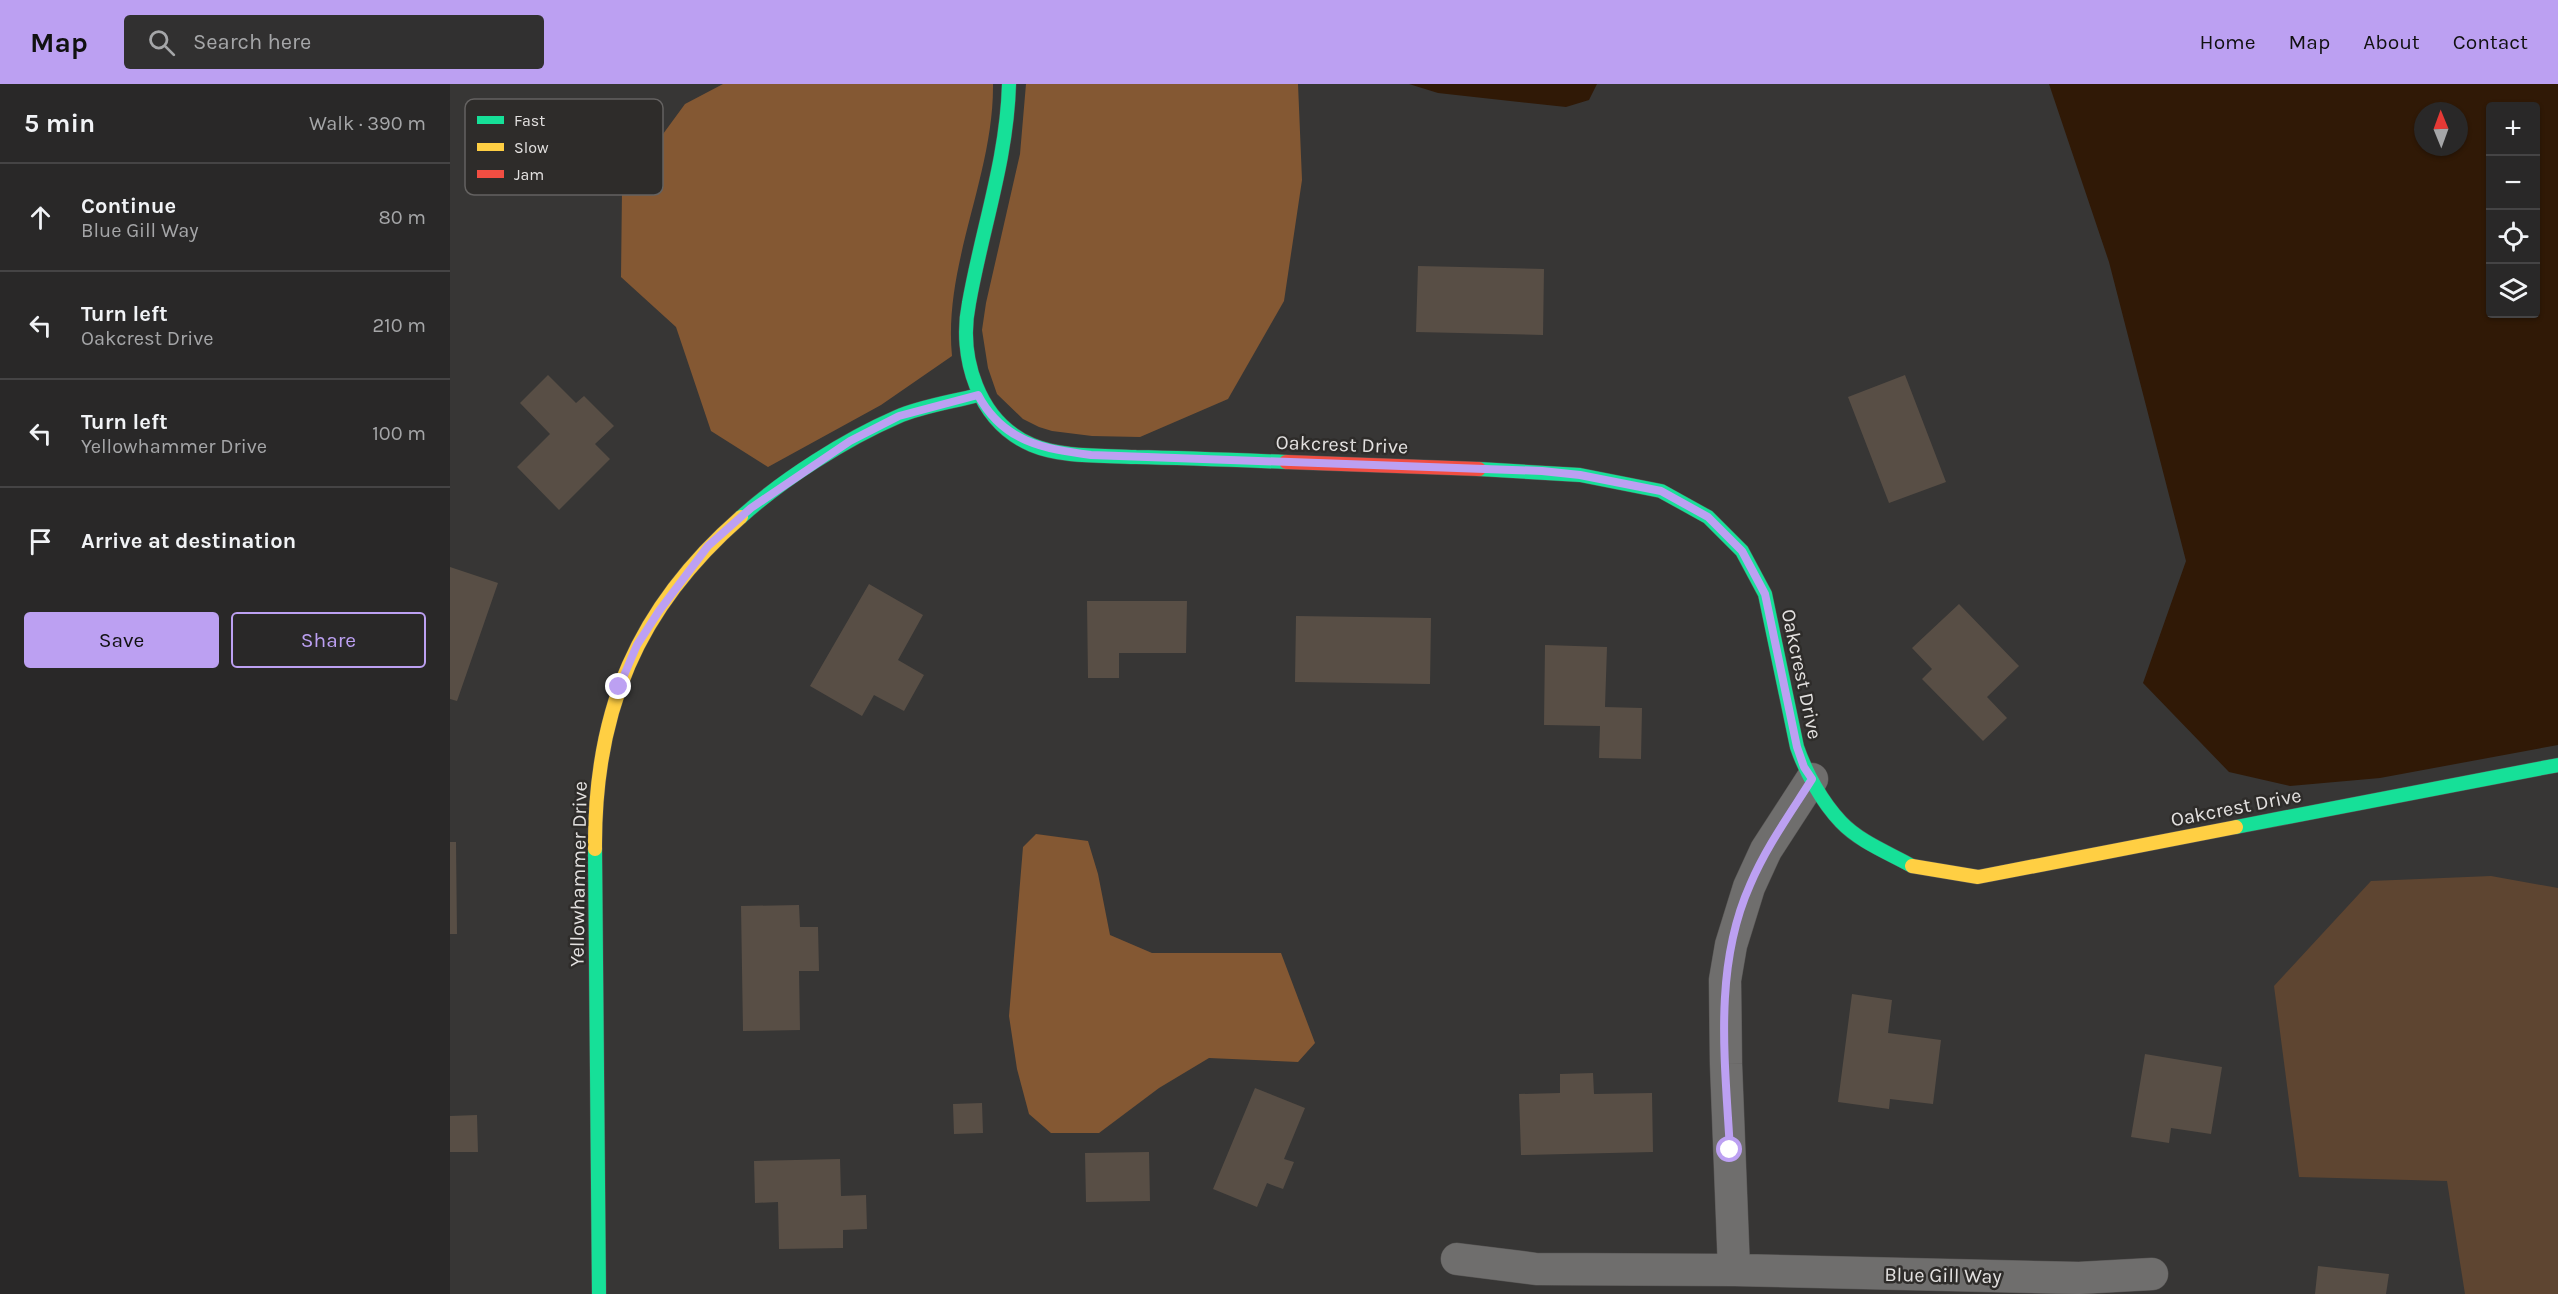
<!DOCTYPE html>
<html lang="en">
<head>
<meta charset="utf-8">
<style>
  :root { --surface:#292828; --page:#313030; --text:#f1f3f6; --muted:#a5a6a8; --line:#454445; --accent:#bca0f2 }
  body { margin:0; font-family:Karla,sans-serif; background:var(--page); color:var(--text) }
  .controls { position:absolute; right:18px; top:18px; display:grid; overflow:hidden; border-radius:6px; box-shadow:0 2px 4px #0004 }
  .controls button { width:54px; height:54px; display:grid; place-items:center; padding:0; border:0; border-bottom:2px solid var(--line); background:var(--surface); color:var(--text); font:30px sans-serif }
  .compass { position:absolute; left:1964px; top:18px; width:54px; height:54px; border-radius:50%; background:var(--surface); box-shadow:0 2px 4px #0004; rotate:359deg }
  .stop { position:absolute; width:18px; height:18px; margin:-14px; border:4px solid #bca0f2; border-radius:50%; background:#fff }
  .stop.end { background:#bca0f2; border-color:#fff; box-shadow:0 2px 6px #0008 }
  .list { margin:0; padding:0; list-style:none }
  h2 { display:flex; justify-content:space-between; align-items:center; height:78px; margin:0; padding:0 24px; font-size:26px }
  h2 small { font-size:20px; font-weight:400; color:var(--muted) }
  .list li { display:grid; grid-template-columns:39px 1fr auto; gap:18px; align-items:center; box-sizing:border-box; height:108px; padding:0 24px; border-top:2px solid var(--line) }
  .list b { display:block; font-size:22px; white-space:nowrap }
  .list p { margin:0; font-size:20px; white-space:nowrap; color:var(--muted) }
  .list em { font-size:20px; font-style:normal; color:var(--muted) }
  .actions { display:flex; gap:12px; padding:18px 24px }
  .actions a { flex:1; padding:14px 0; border:2px solid var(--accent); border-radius:6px; text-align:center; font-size:21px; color:var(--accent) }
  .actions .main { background:var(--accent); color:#111 }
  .icon { flex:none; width:33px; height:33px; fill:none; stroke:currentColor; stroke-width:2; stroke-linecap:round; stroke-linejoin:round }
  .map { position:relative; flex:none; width:2108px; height:1210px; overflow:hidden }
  header { display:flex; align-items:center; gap:36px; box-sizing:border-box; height:84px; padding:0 30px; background:var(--accent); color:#111 }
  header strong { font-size:28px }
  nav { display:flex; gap:33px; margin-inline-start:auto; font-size:21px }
  .search { width:420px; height:54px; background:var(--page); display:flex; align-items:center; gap:15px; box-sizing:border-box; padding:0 21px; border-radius:6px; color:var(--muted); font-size:22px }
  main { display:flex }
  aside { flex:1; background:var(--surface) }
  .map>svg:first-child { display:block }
</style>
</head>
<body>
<header>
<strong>Map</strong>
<div class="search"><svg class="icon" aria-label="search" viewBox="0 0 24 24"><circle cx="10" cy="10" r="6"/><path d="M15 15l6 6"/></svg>Search here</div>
<nav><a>Home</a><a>Map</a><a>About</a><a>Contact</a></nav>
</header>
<main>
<aside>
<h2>5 min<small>Walk · 390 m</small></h2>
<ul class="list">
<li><svg class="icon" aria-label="ahead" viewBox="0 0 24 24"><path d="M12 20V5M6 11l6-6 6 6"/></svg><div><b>Continue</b><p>Blue Gill Way</p></div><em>80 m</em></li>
<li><svg class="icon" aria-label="left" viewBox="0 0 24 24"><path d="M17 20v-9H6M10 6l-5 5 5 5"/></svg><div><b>Turn left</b><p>Oakcrest Drive</p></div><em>210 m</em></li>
<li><svg class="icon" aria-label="left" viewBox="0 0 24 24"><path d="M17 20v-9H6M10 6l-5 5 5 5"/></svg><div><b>Turn left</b><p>Yellowhammer Drive</p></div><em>100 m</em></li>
<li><svg class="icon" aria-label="arrive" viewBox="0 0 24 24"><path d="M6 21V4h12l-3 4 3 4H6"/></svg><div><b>Arrive at destination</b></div></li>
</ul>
<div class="actions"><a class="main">Save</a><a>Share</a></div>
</aside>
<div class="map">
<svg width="2108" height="1210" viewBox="0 0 2108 1210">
  <rect width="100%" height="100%" fill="#373635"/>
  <!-- green -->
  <path fill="#5e4531" d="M2041,792L2108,804V1210H2015L1997,1097L1849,1093L1824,902L1921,797Z"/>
  <!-- forest -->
  <path fill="#845833" d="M273,0H543C544,92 493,180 502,272L431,321L318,383L261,347L226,243L171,193L172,106L235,20Z
    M576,0H848L852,96L834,217L778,315L690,353L642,352L602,347L589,343L573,335L547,310L538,284L532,246L536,219L570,70Z
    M586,750L638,757L648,790L660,851L702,869H831L865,959L848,978L759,974L709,1004L649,1049H601L579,1030L567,985L559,932L573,763Z"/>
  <!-- water -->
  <path fill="#301906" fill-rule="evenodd" d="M959,0H1147L1139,16L1116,23L988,9Z
    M1599,0H2108V661L1930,694L1840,702L1779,688L1693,599L1736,477L1659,178ZM2040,22H2086V230H2040ZM1973,27H2009V63H1973Z"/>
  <!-- building -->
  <path fill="#584e45" d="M968,182L1094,185L1093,251L966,248Z
    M98,291L126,319L134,312L164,342L145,360L160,375L109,426L67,383L100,350L70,319Z
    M1455,291L1496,398L1439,419L1398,313Z
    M0,483L48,499L7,617L0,615Z
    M419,500L473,531L448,576L474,591L454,627L424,611L412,632L360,602Z
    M637,517H737L736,569H669V594H638Z
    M1509,520L1569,582L1537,613L1557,634L1533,657L1472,595L1482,585L1462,564Z
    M846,532L981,534L980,600L845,598Z
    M1095,561L1157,563L1155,623L1192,624L1191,675L1149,674L1150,642L1094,641Z
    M0,758H6L7,850H0Z
    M349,821L350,843H368L369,887H349L350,946L293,947L291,822Z
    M1402,910L1442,916L1438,949L1491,956L1483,1020L1440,1015L1439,1025L1388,1018Z
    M1695,970L1772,983L1761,1050L1721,1044L1719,1059L1681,1053Z
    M1143,989L1144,1010L1202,1009L1203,1068L1071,1071L1069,1010L1110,1009V990Z
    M805,1004L855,1024L834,1075L844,1078L833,1105L817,1099L807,1123L763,1105Z
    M532,1019L533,1049L504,1050L503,1020Z
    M27,1031L28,1068H0V1032Z
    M699,1068L700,1117L636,1118L635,1069Z
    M390,1075L391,1112L416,1111L417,1145L393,1146V1164L329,1165L328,1118L305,1119L304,1077Z
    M1868,1182L1939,1190L1936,1210H1865Z"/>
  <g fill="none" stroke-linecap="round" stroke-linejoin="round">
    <defs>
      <path id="street" d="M1007,1175L1086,1185L1284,1186L1629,1194L1702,1190
        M1284,1186L1276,980L1275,896L1281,861L1299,803L1316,766L1362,695"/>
      <path id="fast" d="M559,0C557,76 532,145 519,219C508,273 528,338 582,361C613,374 653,371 686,373C736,374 786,376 836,378
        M1029,385L1130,391L1211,407L1258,433L1292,467L1315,510L1347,663C1356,689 1372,718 1391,738C1410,758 1439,769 1462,782
        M291,433C333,395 396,355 447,333C472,322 502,318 528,311
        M1786,743L2108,681
        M145,765L149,1210"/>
      <path id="slow" d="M145,765C144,627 187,524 291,433
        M1462,782L1528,793L1786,743"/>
      <path id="jam" d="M836,378L1029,385"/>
    </defs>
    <!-- street casing -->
    <use href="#street" stroke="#565453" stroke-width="33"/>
    <!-- fast casing -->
    <use href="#fast" stroke="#565453" stroke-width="15"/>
    <!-- slow casing -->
    <use href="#slow" stroke="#565453" stroke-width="15"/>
    <!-- jam casing -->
    <use href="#jam" stroke="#565453" stroke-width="15"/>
    <!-- street -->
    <use href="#street" stroke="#6f6e6d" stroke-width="32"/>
    <!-- fast -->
    <use href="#fast" stroke="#16e098" stroke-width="14"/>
    <!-- slow -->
    <use href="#slow" stroke="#ffcf43" stroke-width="14"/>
    <!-- jam -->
    <use href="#jam" stroke="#f24e42" stroke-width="14"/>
  </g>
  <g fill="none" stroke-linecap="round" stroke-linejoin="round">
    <!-- route -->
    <path stroke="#bca0f2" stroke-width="8" d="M169,603L187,561L209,527L258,462L301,424L400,357L449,332L528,311C553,358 594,365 641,371L1092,387L1130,391L1211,407L1258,433L1292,467L1315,510L1347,663L1354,683L1362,695C1340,730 1316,763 1300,801C1263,884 1275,977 1280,1066"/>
  </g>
  <g text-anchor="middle" stroke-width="5" stroke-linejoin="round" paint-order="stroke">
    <!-- street labels -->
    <g font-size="20" fill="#e3e1e0" stroke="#2e2c2a">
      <text transform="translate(892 360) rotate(2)" y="7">Oakcrest Drive</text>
      <text transform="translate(1352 590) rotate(78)" y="7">Oakcrest Drive</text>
      <text transform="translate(1786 723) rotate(-11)" y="7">Oakcrest Drive</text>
      <text transform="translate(128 790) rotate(-89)" y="7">Yellowhammer Drive</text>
      <text transform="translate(1493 1191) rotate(1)" y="7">Blue Gill Way</text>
    </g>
  </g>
  <!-- legend -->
  <rect x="15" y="15" width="198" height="96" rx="9" fill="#2e2c2a" stroke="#646261" stroke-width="1.5"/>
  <rect x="27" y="32" width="27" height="8" fill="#16e098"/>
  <rect x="27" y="59" width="27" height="8" fill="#ffcf43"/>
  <rect x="27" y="86" width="27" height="8" fill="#f24e42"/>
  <g font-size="16" fill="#e3e1e0">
    <text x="64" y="42">Fast</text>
    <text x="64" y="69">Slow</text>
    <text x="64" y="96">Jam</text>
  </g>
</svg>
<div class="controls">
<button>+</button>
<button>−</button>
<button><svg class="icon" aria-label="locate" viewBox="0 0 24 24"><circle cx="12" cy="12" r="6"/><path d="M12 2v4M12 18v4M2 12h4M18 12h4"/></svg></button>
<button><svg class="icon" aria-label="layers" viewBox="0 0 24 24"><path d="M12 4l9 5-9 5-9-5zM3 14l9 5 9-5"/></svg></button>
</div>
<svg class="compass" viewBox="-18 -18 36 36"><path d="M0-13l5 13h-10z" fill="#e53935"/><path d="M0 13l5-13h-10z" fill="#a5a6a8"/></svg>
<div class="stop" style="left:1280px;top:1066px"></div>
<div class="stop end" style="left:169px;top:603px"></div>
</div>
</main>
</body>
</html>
